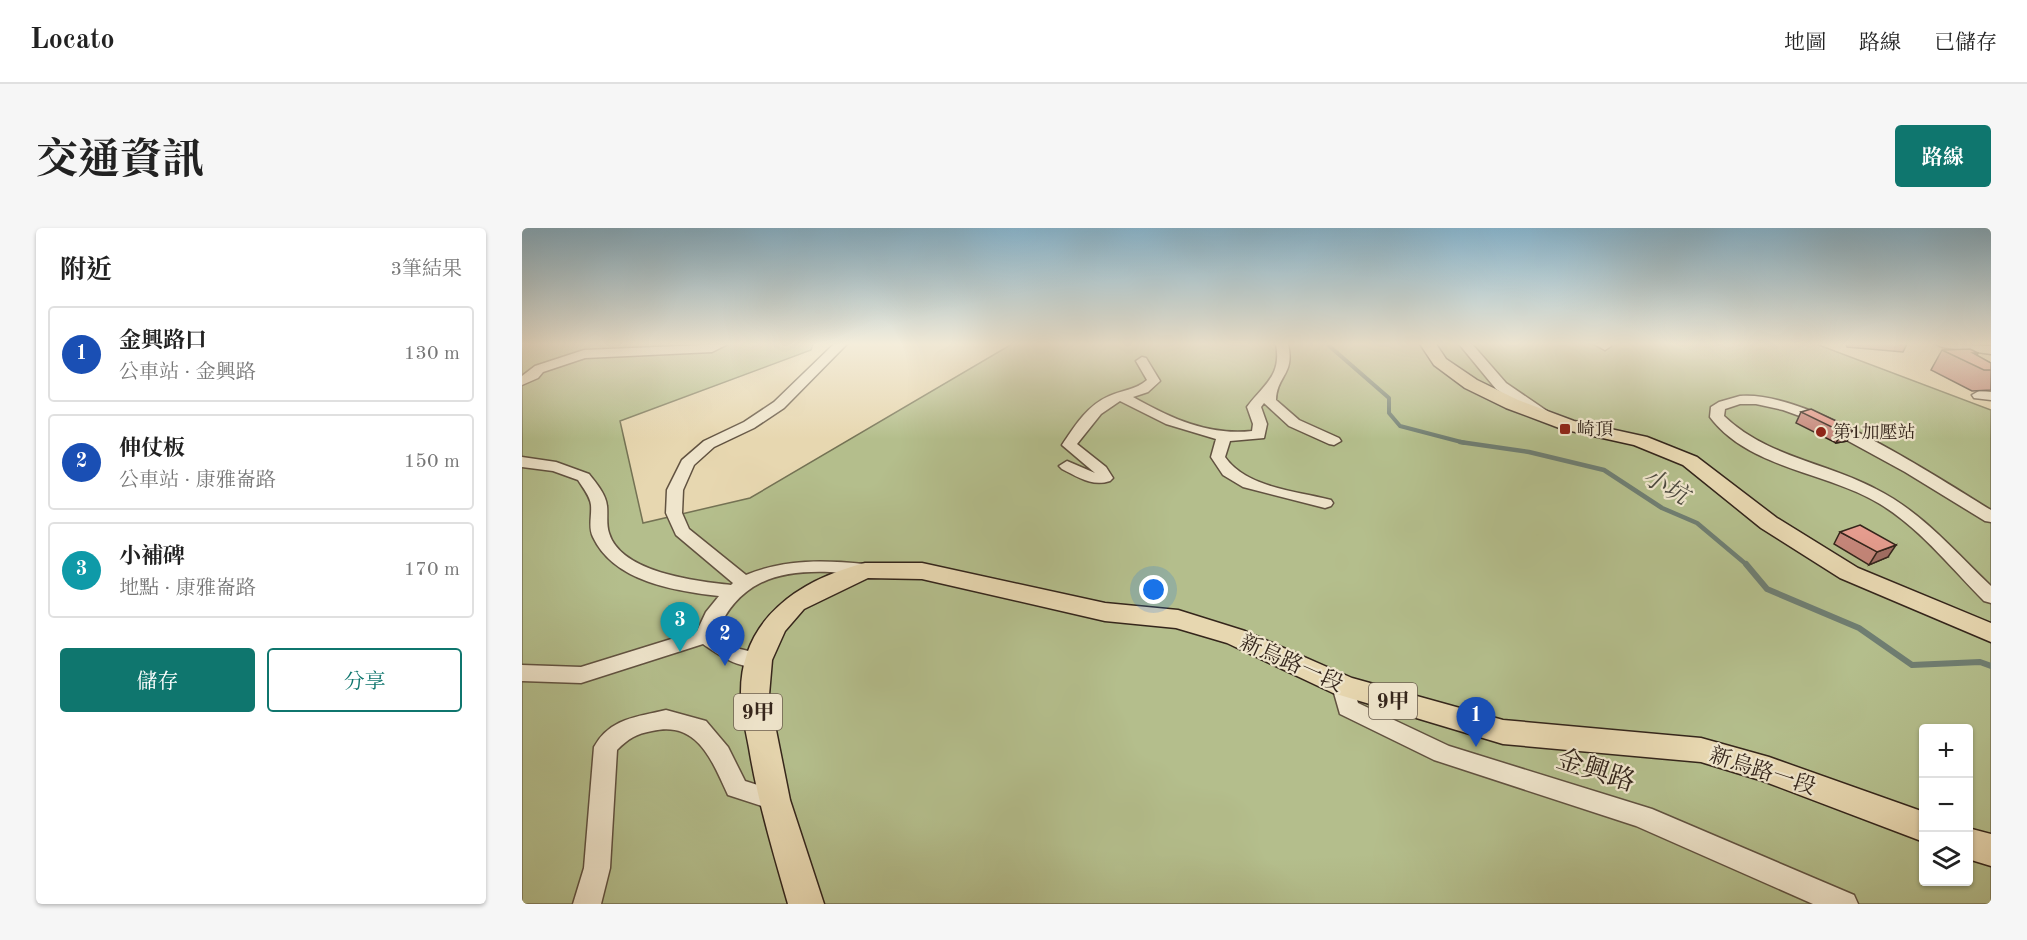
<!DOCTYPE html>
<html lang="zh-TW">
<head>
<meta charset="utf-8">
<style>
  :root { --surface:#fff; --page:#f6f6f6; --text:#222; --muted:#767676; --line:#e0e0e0; --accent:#0f766e }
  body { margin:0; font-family:"Old Standard TT","Noto Serif TC",serif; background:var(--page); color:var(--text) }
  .controls { position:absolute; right:18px; bottom:18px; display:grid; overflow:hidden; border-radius:6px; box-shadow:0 2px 4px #0004 }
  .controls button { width:54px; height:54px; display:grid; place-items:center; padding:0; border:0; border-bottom:2px solid var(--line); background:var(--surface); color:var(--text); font:30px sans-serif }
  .you { position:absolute; left:632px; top:362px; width:21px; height:21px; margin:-15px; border:4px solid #fff; border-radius:50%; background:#1a73e8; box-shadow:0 0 0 9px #1a73e833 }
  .badge { display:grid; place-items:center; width:39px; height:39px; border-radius:50%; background:var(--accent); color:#fff; font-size:20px; font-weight:700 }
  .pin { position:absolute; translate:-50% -50px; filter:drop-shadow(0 2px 3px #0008) }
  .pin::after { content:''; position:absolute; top:32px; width:21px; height:18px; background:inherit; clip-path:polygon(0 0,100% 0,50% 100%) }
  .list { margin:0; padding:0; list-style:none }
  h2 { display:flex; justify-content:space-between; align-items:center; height:78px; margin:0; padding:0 24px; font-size:26px }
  h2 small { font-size:20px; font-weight:400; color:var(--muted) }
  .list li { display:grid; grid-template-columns:39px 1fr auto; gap:18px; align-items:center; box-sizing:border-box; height:96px; margin:0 12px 12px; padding:0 12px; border:2px solid var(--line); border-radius:6px }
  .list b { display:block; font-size:22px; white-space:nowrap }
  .list p { margin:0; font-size:20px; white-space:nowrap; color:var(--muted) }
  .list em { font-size:20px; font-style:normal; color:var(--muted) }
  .actions { display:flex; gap:12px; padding:18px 24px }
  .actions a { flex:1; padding:14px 0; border:2px solid var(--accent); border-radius:6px; text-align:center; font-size:21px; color:var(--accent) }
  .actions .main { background:var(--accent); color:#fff }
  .icon { flex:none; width:33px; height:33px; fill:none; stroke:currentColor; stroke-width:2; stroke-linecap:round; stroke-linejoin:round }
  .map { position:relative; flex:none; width:1469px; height:676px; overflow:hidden; border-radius:6px }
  header { display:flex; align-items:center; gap:36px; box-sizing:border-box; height:84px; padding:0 30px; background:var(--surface); border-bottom:2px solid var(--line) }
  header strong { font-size:28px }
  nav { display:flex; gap:33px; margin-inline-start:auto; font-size:21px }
  .intro { display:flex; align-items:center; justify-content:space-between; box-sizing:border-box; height:144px; padding:0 36px }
  h1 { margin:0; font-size:42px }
  .button { padding:15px 27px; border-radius:6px; background:var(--accent); color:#fff; font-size:21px; font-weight:700 }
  main { display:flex; gap:36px; padding:0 36px }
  aside { flex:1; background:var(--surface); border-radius:6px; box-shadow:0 2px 4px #0004 }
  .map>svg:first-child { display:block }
</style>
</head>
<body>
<header>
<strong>Locato</strong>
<nav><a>地圖</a><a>路線</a><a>已儲存</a></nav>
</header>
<div class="intro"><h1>交通資訊</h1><a class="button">路線</a></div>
<main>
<aside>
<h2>附近<small>3筆結果</small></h2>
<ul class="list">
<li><span class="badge" style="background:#1a4fb4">1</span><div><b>金興路口</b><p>公車站 · 金興路</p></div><em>130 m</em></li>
<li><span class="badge" style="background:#1a4fb4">2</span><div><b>伸仗板</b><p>公車站 · 康雅崙路</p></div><em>150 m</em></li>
<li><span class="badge" style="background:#0f9aa8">3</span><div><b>小補碑</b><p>地點 · 康雅崙路</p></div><em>170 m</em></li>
</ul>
<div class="actions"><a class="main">儲存</a><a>分享</a></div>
</aside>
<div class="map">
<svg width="1469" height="676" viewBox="0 0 1469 676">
  <rect width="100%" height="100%" fill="#e7d7b0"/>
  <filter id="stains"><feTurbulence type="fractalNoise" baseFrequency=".00333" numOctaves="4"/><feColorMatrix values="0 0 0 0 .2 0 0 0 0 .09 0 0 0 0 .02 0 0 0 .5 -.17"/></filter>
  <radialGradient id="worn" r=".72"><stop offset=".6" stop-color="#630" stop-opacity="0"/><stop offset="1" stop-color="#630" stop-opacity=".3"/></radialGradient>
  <!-- green -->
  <path fill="#b4be8c" stroke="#747254" stroke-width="1.5" fill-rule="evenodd" d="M0,116H291L289,122L98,193L121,295L228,270L490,116H1294L1469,182V676H0ZM1402,500H1446V654H1402Z"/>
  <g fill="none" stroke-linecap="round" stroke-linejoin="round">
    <!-- stream-far2 -->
    <path stroke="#6f7e72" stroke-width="4" d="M805,116L867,170V185L878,198L943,215"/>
    <!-- stream-far1 -->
    <path stroke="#6f7e72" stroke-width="4.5" d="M938,214L1007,224L1082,242L1140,280L1175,295L1225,337"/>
    <!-- stream -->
    <path stroke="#6f7e72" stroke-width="6" d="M1224,336L1245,361L1337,400L1390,437L1458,434L1469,438"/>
    <defs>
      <path id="minor" d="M206,116L190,124L63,130L21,144L16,150L0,157V148L13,138L62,122Z
        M312,116H325L262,180L232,200L192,219L172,237L161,262L160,285L167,301L224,347C263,331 301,332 343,336L349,338L352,342L349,346C336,349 321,345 308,344C254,342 216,354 194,406L218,421L243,427L246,432L243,437C221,444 198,428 181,416L59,455L0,453V437L59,439L175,403L184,384L197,368C154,363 92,354 71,309C66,299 70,288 69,277C68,268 61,260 56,252L31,243L0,239V229L34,234L67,246C74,255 84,266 85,278C86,287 84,296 87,305C99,345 174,353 209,357L211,355L154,307L144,285L145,262L160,232L182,213L222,194L252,174Z
        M754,116H766C773,147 755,147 754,172L777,192L817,210L819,213L812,217L807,216L767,198L742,175L739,179L745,196L742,210L708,213L703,229C725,260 774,263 809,272L811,275L809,278L803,280L721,259L701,247L689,229L694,211L644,196L598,173L579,186L555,216L584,239L591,250L588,253C570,259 556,249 540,241L537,238L545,233L573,245L540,217C552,199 565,178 585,169C599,162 614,162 625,152L614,133L620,129L624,130L638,153L626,164L611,169C648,190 687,208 730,203L731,196L725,179C742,156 760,148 754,116Z
        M937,116H950L984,155L1028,185L1030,188L1028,191H1018L974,161Z
        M1072,116H1088L1089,118L1083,122Z
        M1414,116L1469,118V126L1420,119Z
        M1457,163L1469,164V172L1452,170L1450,167Z
        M1218,168C1283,162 1412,247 1469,282V294L1463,293L1383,244L1286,191L1261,182L1234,176H1218L1203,181L1202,188C1245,229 1303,234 1354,261C1400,284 1432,323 1469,358V375L1462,373C1429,340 1399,301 1358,276C1306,244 1227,241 1188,189L1189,179L1197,174Z
        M821,450L829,452L836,475L927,518L1130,581L1332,667L1336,676H1291L1114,598L912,532L818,486L810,458L813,452Z
        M144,482L184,493L206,519L223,553L261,565L264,572L261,579L252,582L206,567C190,533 176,492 130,503C114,506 107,510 95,522L88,640L79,676H51L62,640L72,519C88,490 115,489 144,482Z"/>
      <path id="major" d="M898,116H914L924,131L955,152L996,172L1052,193L1125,209L1175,229L1255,290L1336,340L1469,395V414L1318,350L1239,300L1161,237L1112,217L1040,201L984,180L943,160L912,137Z
        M343,335H400L583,375L656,382L723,403L830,450L981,492L1179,510L1247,529L1402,584V614L1241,553L1179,534L981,516L811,465L705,415L654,400L583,393L400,351L346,350L282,381L263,403L250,432L247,467L268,572L302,676H266C251,624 236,574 227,520C224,503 219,484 219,466C218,391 277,352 343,335Z
        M1446,600L1469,606V638L1446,631Z"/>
    </defs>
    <!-- minor casing -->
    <use href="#minor" stroke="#615240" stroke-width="3"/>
    <!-- major casing -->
    <use href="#major" stroke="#34251b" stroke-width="3"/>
    <!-- minor -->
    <use href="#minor" fill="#efe5cc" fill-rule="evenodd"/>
    <!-- major -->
    <use href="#major" fill="#e7d7b0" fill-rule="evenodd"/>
  </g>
  <!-- wall -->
  <path fill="#c5867a" stroke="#34251b" stroke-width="1.5" d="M1324,116H1385L1381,124L1325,119Z
    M1420,122L1456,125L1455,128L1469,135V162L1450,163L1409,142Z
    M1279,184L1331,201L1325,213L1314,215L1274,195Z
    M1318,304L1366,329L1347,337L1312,316Z"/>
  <!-- shaded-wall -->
  <path fill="#a06d63" stroke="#34251b" stroke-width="1.5" d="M1331,201L1325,213L1314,215L1320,204Z
    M1374,317L1366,329L1347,337L1355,324Z"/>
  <!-- building -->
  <path fill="#e59c8e" stroke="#34251b" stroke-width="1.5" d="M1448,121L1456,125H1451L1469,135V142H1462L1420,122Z
    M1289,181L1331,201L1320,204L1279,184Z
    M1338,297L1374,317L1355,324L1318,304Z"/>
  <!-- sky -->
  <linearGradient id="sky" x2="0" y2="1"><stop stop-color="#87b6d0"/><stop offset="0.55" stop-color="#f4eddb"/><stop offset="1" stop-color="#f4eddb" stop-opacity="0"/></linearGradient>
  <rect width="1469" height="211" fill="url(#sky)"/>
  <!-- markers -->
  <g fill="#8f2418" stroke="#efe5cc" stroke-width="2">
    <rect x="1037" y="195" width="12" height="12" rx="3"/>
    <circle cx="1299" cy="204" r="6"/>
  </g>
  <g text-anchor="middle" stroke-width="4.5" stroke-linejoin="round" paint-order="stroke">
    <!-- far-poi labels -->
    <g font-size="18" fill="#34251b" stroke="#efe5cc" text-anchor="start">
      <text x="1055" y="207">崎頂</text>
      <text x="1311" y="210">第1加壓站</text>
    </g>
    <!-- shield labels -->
    <g fill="#efe5cc" stroke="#6c5f50" stroke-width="1.5">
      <rect x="847" y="455" width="48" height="36" rx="4.5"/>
      <rect x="212" y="466" width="48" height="36" rx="4.5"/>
    </g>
    <g font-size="21" font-weight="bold" fill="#34251b">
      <text x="871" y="480">9甲</text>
      <text x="236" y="491">9甲</text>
    </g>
    <!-- street labels -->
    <g font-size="22" fill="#34251b" stroke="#efe5cc">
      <text transform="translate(770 434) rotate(24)" y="8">新烏路一段</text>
      <text transform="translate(1241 542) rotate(18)" y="8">新烏路一段</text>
    </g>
    <!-- water labels -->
    <g font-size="24" font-style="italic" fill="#4d4a3f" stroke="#efe5cc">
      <text transform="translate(1144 258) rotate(29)" y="8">小坑</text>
    </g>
    <!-- near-street labels -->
    <g font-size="27" fill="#34251b" stroke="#efe5cc">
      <text transform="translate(1074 542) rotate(18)" y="9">金興路</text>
    </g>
  </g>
  <rect width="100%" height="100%" filter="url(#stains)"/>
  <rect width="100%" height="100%" fill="url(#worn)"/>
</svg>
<div class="controls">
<button>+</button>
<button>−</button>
<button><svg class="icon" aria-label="layers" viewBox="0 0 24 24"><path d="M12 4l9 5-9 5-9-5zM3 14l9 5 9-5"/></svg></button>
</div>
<div class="you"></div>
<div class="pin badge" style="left:954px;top:519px;background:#1a4fb4">1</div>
<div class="pin badge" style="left:203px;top:438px;background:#1a4fb4">2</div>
<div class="pin badge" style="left:158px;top:424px;background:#0f9aa8">3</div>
</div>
</main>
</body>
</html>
